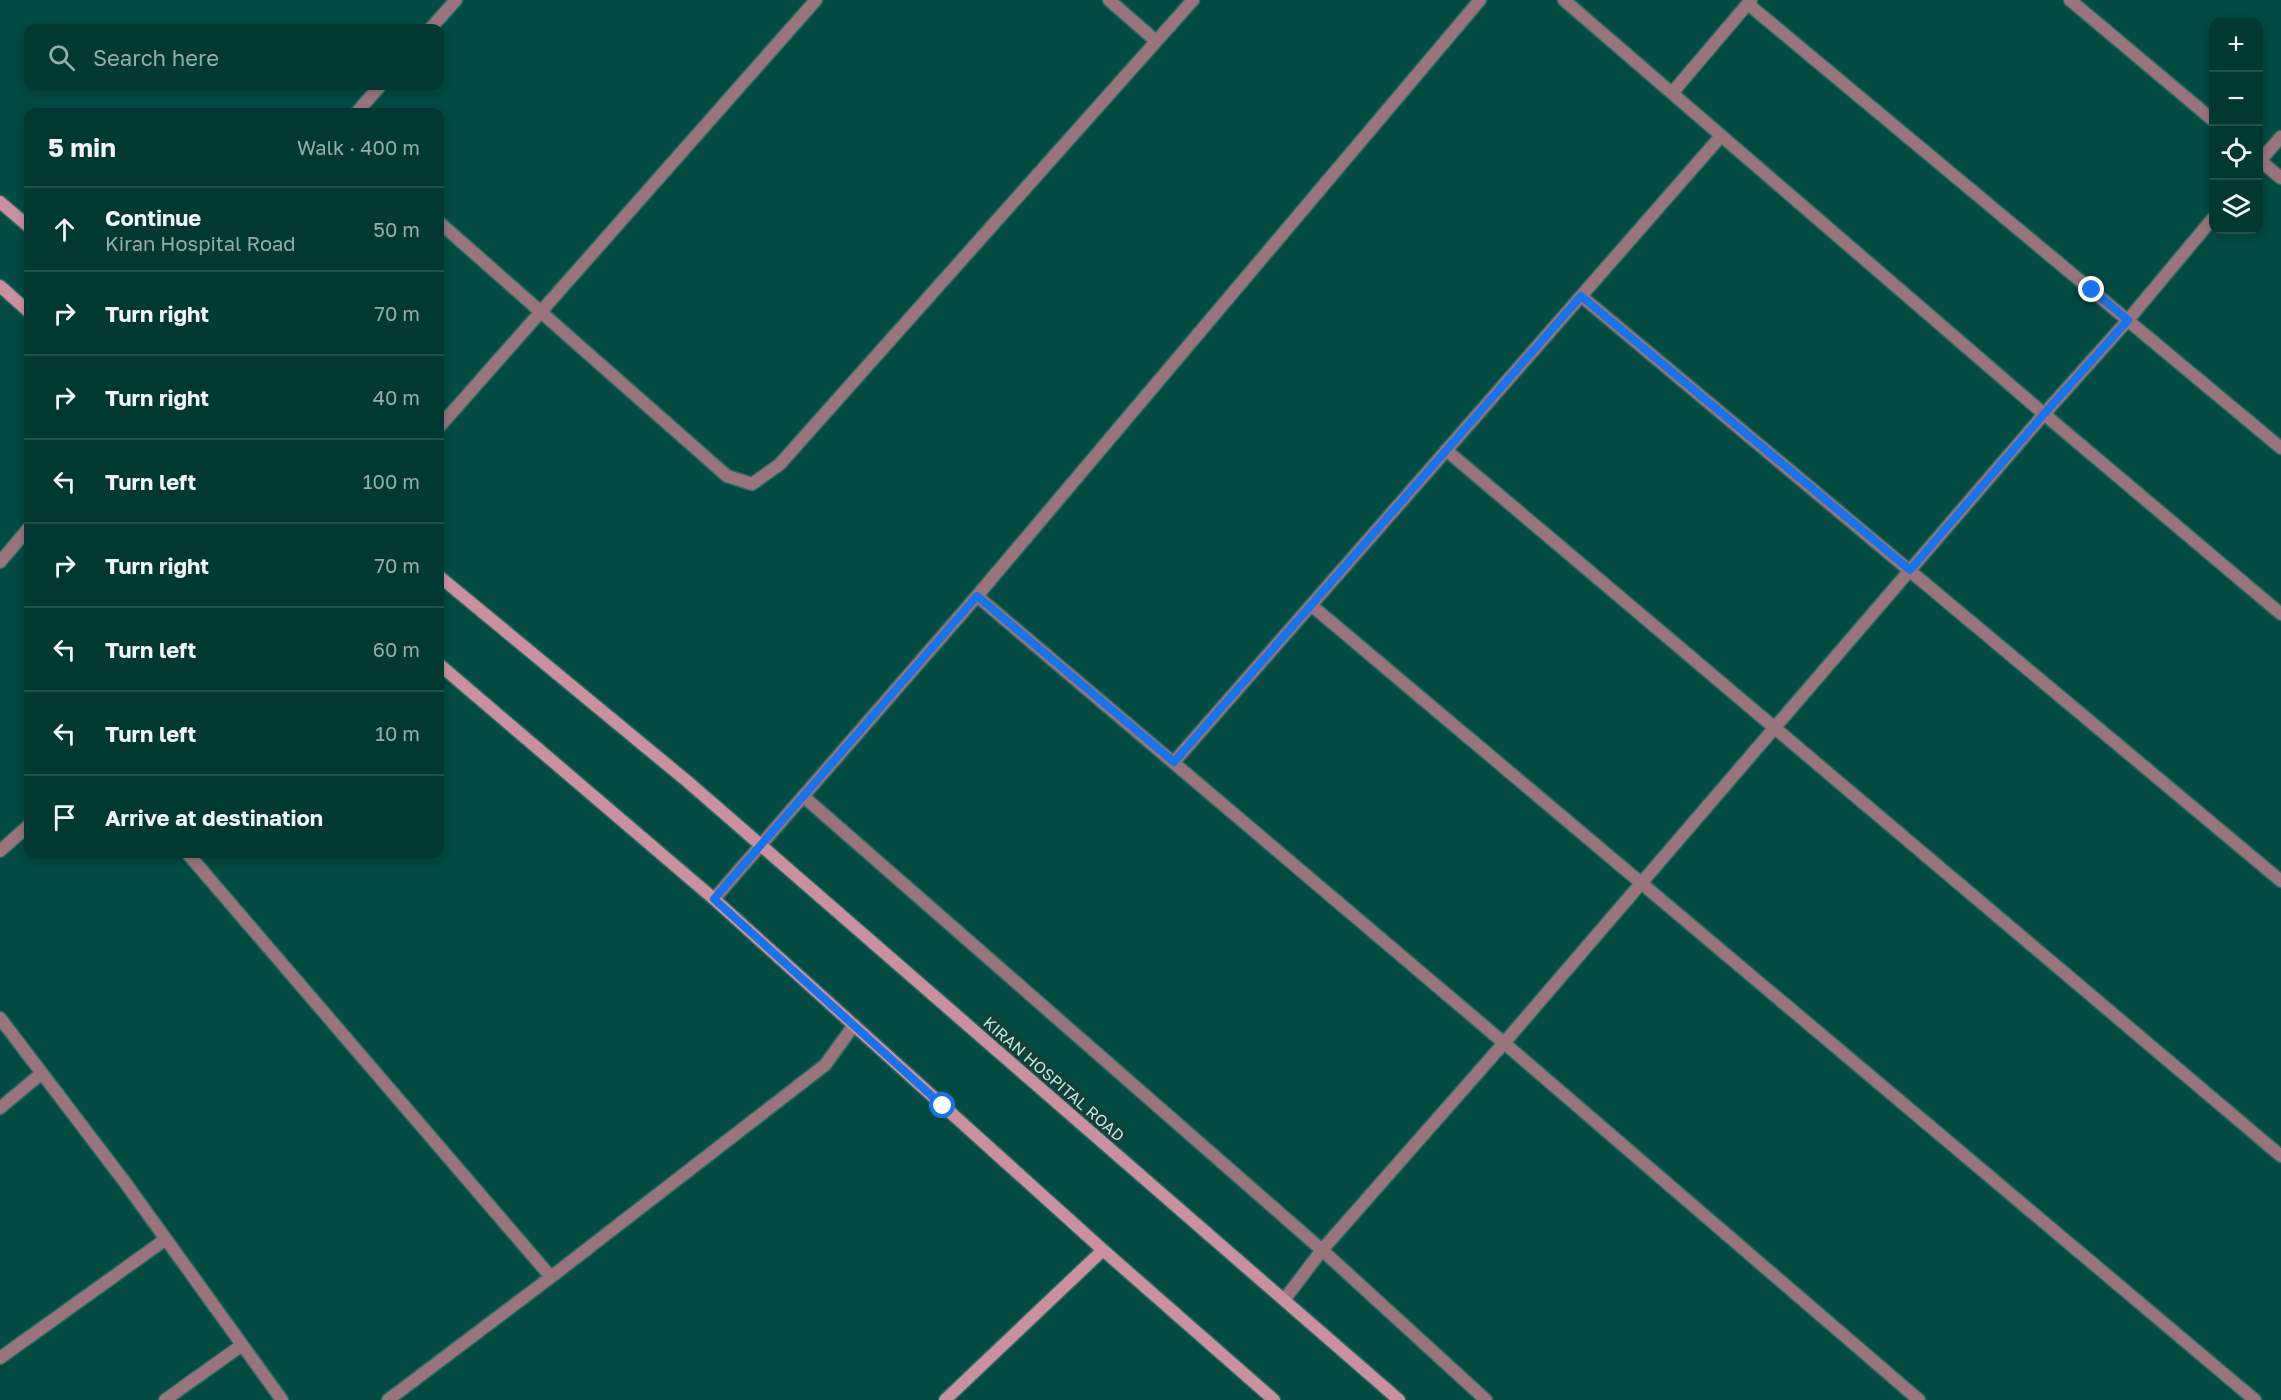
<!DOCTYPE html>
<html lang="en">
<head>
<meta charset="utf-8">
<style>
  :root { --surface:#023832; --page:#0c3f3a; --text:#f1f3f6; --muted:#96acac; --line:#23524d }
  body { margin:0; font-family:"Golos Text",sans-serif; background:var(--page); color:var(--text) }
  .controls { position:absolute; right:18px; top:18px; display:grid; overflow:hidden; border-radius:12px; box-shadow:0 3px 9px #0003 }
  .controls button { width:54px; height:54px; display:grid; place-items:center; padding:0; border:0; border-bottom:2px solid var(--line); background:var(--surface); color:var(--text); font:30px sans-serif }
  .stop { position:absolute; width:18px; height:18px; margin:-14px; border:4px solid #1a73e8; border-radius:50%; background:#fff }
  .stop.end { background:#1a73e8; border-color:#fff; box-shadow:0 2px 6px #0008 }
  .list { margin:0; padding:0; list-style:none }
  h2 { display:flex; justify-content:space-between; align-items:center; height:78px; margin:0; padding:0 24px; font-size:26px }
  h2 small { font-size:20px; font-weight:400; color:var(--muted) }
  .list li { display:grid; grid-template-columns:39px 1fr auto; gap:18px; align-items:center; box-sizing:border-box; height:84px; padding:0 24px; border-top:2px solid var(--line) }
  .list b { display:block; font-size:22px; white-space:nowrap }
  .list p { margin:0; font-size:20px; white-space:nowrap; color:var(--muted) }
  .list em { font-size:20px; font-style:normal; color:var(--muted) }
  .icon { flex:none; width:33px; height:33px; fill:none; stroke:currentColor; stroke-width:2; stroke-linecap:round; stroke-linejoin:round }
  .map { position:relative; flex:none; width:2281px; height:1400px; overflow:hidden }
  .search { position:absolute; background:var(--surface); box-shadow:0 3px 9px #0003; left:24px; top:24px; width:420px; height:66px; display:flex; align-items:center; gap:15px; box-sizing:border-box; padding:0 21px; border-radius:12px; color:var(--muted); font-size:22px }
  .panel { position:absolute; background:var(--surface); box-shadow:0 3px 9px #0003; left:24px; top:108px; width:420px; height:750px; border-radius:12px }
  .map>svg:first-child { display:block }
</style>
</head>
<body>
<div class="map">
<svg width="2281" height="1400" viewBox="0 0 2281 1400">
  <rect width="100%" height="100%" fill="#034a42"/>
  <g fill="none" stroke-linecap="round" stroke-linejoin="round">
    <defs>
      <path id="street" d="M1109,0L1156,41
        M1564,0L2044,414L2281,614
        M2070,0L2214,121
        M1748,4L2281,448
        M431,28L456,0
        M1672,93L1751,0
        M357,112L380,86
        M2258,159L2281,178
        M2258,163L2281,137
        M440,223L727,476L752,484L780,464L1193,0
        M1581,296L2281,881
        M440,426L816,0
        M1446,450L2281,1156
        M0,562L28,529
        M977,596L1504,1043L1919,1400
        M1311,605L2255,1400
        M1174,762L1721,136
        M803,796L1322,1250L1486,1400
        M0,851L28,826
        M188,854L551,1277
        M714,899L977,596L1480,0
        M0,1018L124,1181L282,1400
        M0,1108L42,1073
        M1284,1300L1322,1250L1504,1043L2044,414L2128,320L2214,217
        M0,1358L166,1239
        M165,1400L242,1345
        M388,1400L551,1277L825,1065L854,1025"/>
      <path id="secondary" d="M0,202L28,226
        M0,286L28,311
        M440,577L688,782L1399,1400
        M440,665L714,899L1103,1250L1274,1400
        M945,1400L1103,1250"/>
    </defs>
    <!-- street casing -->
    <use href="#street" stroke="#276a61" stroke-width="15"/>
    <!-- secondary casing -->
    <use href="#secondary" stroke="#276a61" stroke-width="15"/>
    <!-- street -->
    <use href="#street" stroke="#99747d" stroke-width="12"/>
    <!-- secondary -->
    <use href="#secondary" stroke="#cb909f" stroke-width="12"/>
  </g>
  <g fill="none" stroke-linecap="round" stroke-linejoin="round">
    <!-- route -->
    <path stroke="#1a73e8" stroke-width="8" d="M943,1106L714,899L977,596L1174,762L1581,296L1910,570L2044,414L2128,320L2092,290"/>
  </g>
  <g text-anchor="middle" stroke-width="6" stroke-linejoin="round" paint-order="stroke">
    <!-- street labels -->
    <g font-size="16" fill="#b5e8de" stroke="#183c37">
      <text transform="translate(1054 1079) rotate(41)" y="6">KIRAN HOSPITAL ROAD</text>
    </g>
  </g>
</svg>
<div class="controls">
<button>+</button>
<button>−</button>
<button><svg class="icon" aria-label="locate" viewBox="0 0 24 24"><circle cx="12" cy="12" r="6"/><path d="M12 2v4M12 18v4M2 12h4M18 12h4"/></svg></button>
<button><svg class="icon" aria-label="layers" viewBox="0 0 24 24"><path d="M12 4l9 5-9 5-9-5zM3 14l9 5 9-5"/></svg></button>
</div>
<div class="stop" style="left:943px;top:1106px"></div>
<div class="stop end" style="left:2092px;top:290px"></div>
<div class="search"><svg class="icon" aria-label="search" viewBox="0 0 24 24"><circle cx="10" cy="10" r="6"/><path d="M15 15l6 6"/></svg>Search here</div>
<section class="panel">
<h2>5 min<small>Walk · 400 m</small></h2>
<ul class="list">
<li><svg class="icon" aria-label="ahead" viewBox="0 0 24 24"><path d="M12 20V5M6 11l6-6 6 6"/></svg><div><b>Continue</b><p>Kiran Hospital Road</p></div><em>50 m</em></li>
<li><svg class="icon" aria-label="right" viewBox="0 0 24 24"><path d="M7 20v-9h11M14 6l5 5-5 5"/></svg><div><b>Turn right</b></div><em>70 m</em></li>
<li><svg class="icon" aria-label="right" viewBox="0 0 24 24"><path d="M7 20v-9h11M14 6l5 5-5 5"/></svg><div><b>Turn right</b></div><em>40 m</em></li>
<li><svg class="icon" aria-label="left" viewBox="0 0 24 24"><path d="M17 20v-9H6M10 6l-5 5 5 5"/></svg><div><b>Turn left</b></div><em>100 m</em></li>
<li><svg class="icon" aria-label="right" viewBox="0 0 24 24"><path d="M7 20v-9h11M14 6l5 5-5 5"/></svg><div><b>Turn right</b></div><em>70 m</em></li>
<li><svg class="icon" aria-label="left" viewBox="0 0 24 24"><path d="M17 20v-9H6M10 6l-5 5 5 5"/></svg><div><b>Turn left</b></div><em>60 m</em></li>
<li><svg class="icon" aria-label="left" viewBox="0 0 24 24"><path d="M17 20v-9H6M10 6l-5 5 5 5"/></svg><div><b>Turn left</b></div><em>10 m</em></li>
<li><svg class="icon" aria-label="arrive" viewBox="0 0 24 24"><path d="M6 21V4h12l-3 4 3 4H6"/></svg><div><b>Arrive at destination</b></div></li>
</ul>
</section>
</div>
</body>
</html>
